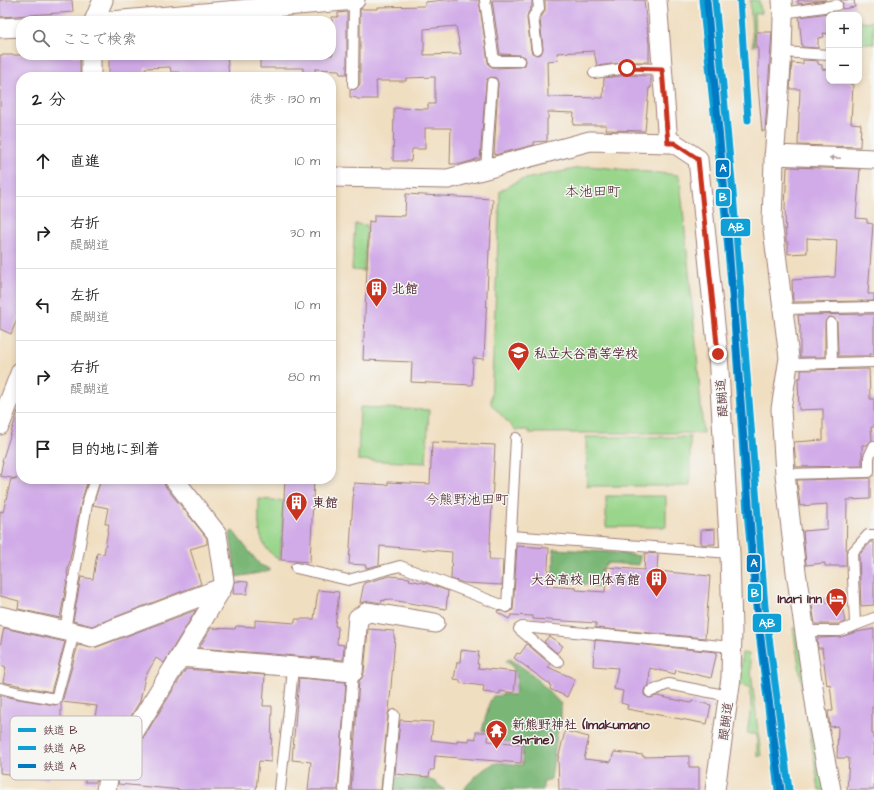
<!DOCTYPE html>
<html lang="ja">
<head>
<meta charset="utf-8">
<style>
  :root { --surface:#fff; --page:#f6f6f6; --text:#222; --muted:#767676; --line:#e0e0e0 }
  body { margin:0; font-family:"Architects Daughter","Klee One",sans-serif; background:var(--page); color:var(--text) }
  .controls { position:absolute; right:12px; top:12px; display:grid; overflow:hidden; border-radius:8px; box-shadow:0 2px 6px #0003 }
  .controls button { width:36px; height:36px; display:grid; place-items:center; padding:0; border:0; border-bottom:1px solid var(--line); background:var(--surface); color:var(--text); font:20px sans-serif }
  .stop { position:absolute; width:12px; height:12px; margin:-9px; border:3px solid #c8321e; border-radius:50%; background:#fff }
  .stop.end { background:#c8321e; border-color:#fff; box-shadow:0 1px 4px #0008 }
  .list { margin:0; padding:0; list-style:none }
  h2 { display:flex; justify-content:space-between; align-items:center; height:52px; margin:0; padding:0 16px; font-size:17px }
  h2 small { font-size:13px; font-weight:400; color:var(--muted) }
  .list li { display:grid; grid-template-columns:26px 1fr auto; gap:12px; align-items:center; box-sizing:border-box; height:72px; padding:0 16px; border-top:1px solid var(--line) }
  .list b { display:block; font-size:15px; white-space:nowrap }
  .list p { margin:0; font-size:13px; white-space:nowrap; color:var(--muted) }
  .list em { font-size:13px; font-style:normal; color:var(--muted) }
  .icon { flex:none; width:22px; height:22px; fill:none; stroke:currentColor; stroke-width:2; stroke-linecap:round; stroke-linejoin:round }
  .map { position:relative; flex:none; width:874px; height:790px; overflow:hidden }
  .search { position:absolute; background:var(--surface); box-shadow:0 2px 6px #0003; left:16px; top:16px; width:320px; height:44px; display:flex; align-items:center; gap:10px; box-sizing:border-box; padding:0 14px; border-radius:16px; color:var(--muted); font-size:15px }
  .panel { position:absolute; background:var(--surface); box-shadow:0 2px 6px #0003; left:16px; top:72px; width:320px; height:412px; border-radius:16px }
  .map>svg:first-child { display:block }
</style>
</head>
<body>
<div class="map">
<svg width="874" height="790" viewBox="0 0 874 790">
  <rect width="100%" height="100%" fill="#f6f6f2"/>
  <filter id="ink" filterUnits="userSpaceOnUse"><feTurbulence type="fractalNoise" baseFrequency=".025" numOctaves="2"/><feDisplacementMap in="SourceGraphic" scale="8" xChannelSelector="R" yChannelSelector="G"/><feConvolveMatrix kernelMatrix="1 2 1 2 8 2 1 2 1" color-interpolation-filters="sRGB"/></filter>
  <filter id="wash" filterUnits="userSpaceOnUse"><feTurbulence type="fractalNoise" baseFrequency=".012" numOctaves="4" result="noise"/><feDisplacementMap in="SourceGraphic" scale="16" xChannelSelector="R" yChannelSelector="G"/><feGaussianBlur stdDeviation="0.9" result="paint"/><feColorMatrix in="noise" values="0 0 0 0 0 0 0 0 0 0 0 0 0 0 0 0 0 1.4 0 .05"/><feComposite in="paint" operator="in"/></filter>
  <g filter="url(#wash)">
    <rect width="100%" height="100%" fill="#f0dec0"/>
    <!-- green -->
    <path fill="#99d68b" stroke="#727a5b" d="M750,0H759L761,13L754,14L755,46H753Z
      M874,21V44L859,43V22Z
      M589,166L678,175L680,179L697,355L703,433H529V430H515L491,404L500,191L520,180Z
      M355,224L367,225L364,271L352,270Z
      M360,407L429,410L426,463L358,460Z
      M586,437H690V486H587Z
      M606,496H666V527H606Z
      M259,499L284,501L280,560C255,545 259,524 259,499Z
      M793,628H797L825,790H819Z
      M742,653L749,654L761,756H757V735L755,734H747L751,707L750,687L738,685L742,660H741Z"/>
    <!-- forest -->
    <path fill="#7ab777" stroke="#626b51" d="M233,531L260,565L270,569V571L236,577L230,533Z
      M554,549L608,552L640,556L639,565L607,563L601,570V587L551,579L554,567Z
      M509,658L533,675L561,704V721L557,734L551,779L543,783V790H464C468,782 487,765 496,763C504,762 514,765 522,765L523,743L498,741L491,737L490,731H482L490,701L493,696H499L502,694L515,695L517,678L512,665L506,662Z
      M397,777L428,779L435,782L445,790H392L393,781Z"/>
    <g id="blocks">
      <!-- building -->
      <path fill="#d1abe8" fill-rule="evenodd" d="M0,0H72L73,12L0,17Z
        M444,0H479L488,62L489,65L494,68L520,67L525,65L526,61L525,57L520,55L500,54L492,0H532V6L528,13L527,18L531,50L532,53L537,55L541,54L543,49L540,19L545,11V0H644L649,44V62H627L597,66L594,51L557,53L558,60L547,61L548,97L603,98L604,78L627,75L651,76V88H649L645,131L606,130V125H573L574,113L548,112V119H547V141L534,142V145L494,155L498,83L496,78L492,77L487,79L486,83L480,159H475V160L461,164H450L451,128H425V149H412L411,161H393L394,108L428,109V104H435V77L406,78V81H376L377,99H357V98L350,97V90L356,89L360,84V9H378V7L425,6V2ZM456,26L461,54L424,55V29Z
        M798,0H826L798,4Z
        M841,0H854L855,7L842,9L843,4Z
        M347,12V74H340L339,70L315,69V75H303V68H260V55H333L332,17H338V13Z
        M829,13V34L823,33L824,37L818,38V48L802,47L799,17Z
        M756,32H772L765,131H762L758,85V48H756Z
        M0,55H73V56H80V77H21V309L11,334L0,329Z
        M109,55H227L229,77H196V75H179V72H171L170,67L145,68V77H109Z
        M803,60L818,61V64L822,65V69L829,70V81H850V84H853L851,123L861,124L860,147L798,145L800,89H790L792,63L803,64Z
        M787,167L860,169L856,218L867,219V223L873,224L868,294H874V301L793,302L792,280L835,277L837,240L807,238V253L788,254V242H786L785,207Z
        M406,194L493,199L490,250H489L484,359L473,358L472,385L411,382L412,362L363,360L369,221L374,222V215L405,216Z
        M874,314V354H870V356H838L837,322L834,318L830,317L826,320L825,323V357H800V325H799L798,315Z
        M869,369L870,399H874V427H871L872,440L867,445H862V466L796,467L794,442L823,440V409L799,410L798,378H801V370Z
        M18,411H21V479H88L81,503L67,574L68,575L60,618L18,609L19,601L0,596V511L3,512L11,479H17L0,476L3,461H2Z
        M432,442L495,445L489,560H503L502,585L464,583L451,579L452,552L380,546L379,565L366,568V565L349,564L354,483L388,485V482L430,484Z
        M870,478V499L847,500L846,566H825V563L806,565L803,531L827,529V504L800,506L797,480Z
        M101,479H163L165,486L207,538V544L190,549L201,584L92,626L73,621L81,577L93,579L97,553L104,554L109,524H105L108,508L93,505Z
        M285,479H314L310,562L281,560Z
        M715,529V544H701V530Z
        M871,542H874V605L861,606L859,555Z
        M517,546L549,548L547,586L576,588V590L605,592L607,567L644,570L645,553L658,554L657,571L710,576L705,638L596,628V623L533,619V616L511,615L509,619L497,612L498,610L508,613L513,610Z
        M390,576L410,578L409,580L429,584L448,591L446,609L385,599V601L382,600L381,603L370,601L360,603L364,583Z
        M235,581L248,582L247,594H233Z
        M318,590L339,592L335,626L338,627L337,644L344,645L343,660L199,648L211,628L235,629L236,626L255,627V620L295,623V619H314Z
        M823,597L825,598L826,603L841,601L845,622L839,624H815L811,599Z
        M196,610L164,663L156,658L149,670L145,677L140,701L100,767L96,782H85V776L49,775L48,779L15,776L16,775L0,773V695L19,699L55,705L61,703V737L91,738L97,706L62,702L78,645L91,648L97,647Z
        M4,628L65,642L51,692L3,682L6,667L0,665V646Z
        M368,629L394,631V638H395L389,711L388,714L381,790H351L359,681L362,678L364,673Z
        M874,629V707H872V734H874V790H847L849,758H837L838,726L830,727L828,711H833L830,684L827,685L822,648H818L817,638L840,637L856,632Z
        M549,636L563,646L557,653L544,642Z
        M595,640L717,652L711,678L676,670L675,674L650,668L649,685L645,688L644,691V695L649,698L657,696L691,703L692,701L711,705L707,724L627,709L628,705L621,703L623,691L614,689L618,668L593,666Z
        M527,644L550,664L548,667L575,679L567,697L550,689L551,685L514,658L517,653L520,654Z
        M461,650L479,652L477,664H479L478,668L516,672L514,693L500,691V694L483,692L484,686L460,683V680L454,679L457,662H460Z
        M186,669L265,675L263,706H272L271,762L259,761L256,790H182L118,784L119,777Z
        M299,678L346,682L338,790H308L311,762L292,760Z
        M400,720L433,722L431,740L457,743V740L469,741V738L476,739V732H489L488,741L522,744L521,763L435,756L434,770H430L429,777L395,774Z
        M565,731L589,737L584,759L611,762L614,752L643,755V757L689,756V767H699V790H559L558,759Z"/>
    </g>
  </g>
  <g filter="url(#ink)">
    <use href="#blocks" fill-opacity="0" stroke="#9d7e76" stroke-width="1"/>
    <g fill="none" stroke-linecap="round" stroke-linejoin="round">
      <defs>
        <path id="service" d="M485,0L494,61H520
          M783,13L837,5
          M537,49L533,17L539,8L538,0
          M782,52L829,55
          M594,73L627,68L662,69
          M353,84L354,0
          M486,169L492,83
          M784,309L874,307
          M831,323L832,363
          M789,358L796,364L874,362
          M785,474L869,472V457L874,446
          M511,536L730,553
          M296,568L348,580L400,566L507,607L516,438
          M855,624L852,553L868,535H874
          M65,630L87,504L95,479
          M805,631H840L874,618
          M558,662L519,629L522,627L732,647
          M0,688L20,693L56,699L74,633
          M650,692L668,684L729,696
          M280,790C284,749 290,708 293,666
          M344,790L353,672
          M387,790L394,715"/>
        <path id="minor" d="M657,0L668,143H674L698,159L718,354L730,553L732,630L731,678L715,790
          M782,0L783,17L782,52L774,160L772,221L789,358L781,409L785,474L796,572L819,728L831,790
          M94,21L103,0
          M111,21L355,0
          M0,28L21,27
          M91,77V55
          M774,155L874,159
          M331,177L448,179L590,141L668,143
          M0,425L21,371
          M174,479L217,534L224,581L222,588L180,657
          M0,616L93,637L222,588
          M106,790L109,773L180,657L353,672L358,618L368,612L435,623"/>
      </defs>
      <!-- service casing -->
      <use href="#service" stroke="#9d7e76" stroke-width="12"/>
      <!-- minor casing -->
      <use href="#minor" stroke="#9d7e76" stroke-width="21"/>
      <!-- service -->
      <use href="#service" stroke="#fff" stroke-width="10"/>
      <!-- minor -->
      <use href="#minor" stroke="#fff" stroke-width="19"/>
      <defs>
        <path id="rail-1" d="M702,0L724,206L733,306L747,512L756,608L778,790
          M740,0L748,120"/>
        <path id="rail-2" d="M715,0L733,193L765,607L789,790"/>
        <path id="rail-3" d="M707,1L725,194L757,608L781,790"/>
      </defs>
      <!-- rail-1 casing -->
      <use href="#rail-1" stroke="#f6f6f2" stroke-width="10"/>
      <!-- rail-2 casing -->
      <use href="#rail-2" stroke="#f6f6f2" stroke-width="10"/>
      <!-- rail-3 casing -->
      <use href="#rail-3" stroke="#f6f6f2" stroke-width="10"/>
      <!-- rail-1 -->
      <use href="#rail-1" stroke="#0f9fd5" stroke-width="7"/>
      <!-- rail-2 -->
      <use href="#rail-2" stroke="#0f9fd5" stroke-width="7"/>
      <!-- rail-3 -->
      <use href="#rail-3" stroke="#007ac2" stroke-width="7"/>
    </g>
    <!-- one-way arrows -->
    <defs><path id="oneway-solid" d="M-6-.8H1V-3.2L6.5 0L1 3.2V.8H-6Z"/></defs>
    <use fill="#ae9aa0" href="#oneway-solid" transform="translate(835 158) rotate(-177)"/>
  </g>
  <g fill="none" stroke-linecap="round" stroke-linejoin="round" filter="url(#ink)">
    <!-- route -->
    <path stroke="#c8321e" stroke-width="5" d="M627,68L662,69L668,143H674L698,159L718,354"/>
  </g>
  <!-- icons -->
  <defs>
    <symbol id="building-pin" viewBox="-11 -11 22 30"><path d="M0 17L-7.5 6A9.5 9.5 0 1 1 7.5 6Z" fill="#c8321e" stroke="#f6f6f2"/><path d="M-4-6H4V6H1V3H-1V6H-4ZM-2.5-4.3h1.7v1.8h-1.7ZM.8-4.3h1.7v1.8H.8ZM-2.5-1h1.7V.8h-1.7ZM.8-1h1.7V.8H.8Z" fill="#fff"/></symbol>
    <symbol id="school-pin" viewBox="-11 -11 22 30"><path d="M0 17L-7.5 6A9.5 9.5 0 1 1 7.5 6Z" fill="#c8321e" stroke="#f6f6f2"/><path d="M0-5L7-2L0 1L-7-2ZM-4 1L0 2.5L4 1V4Q0 6-4 4Z" fill="#fff"/></symbol>
    <symbol id="hotel-pin" viewBox="-11 -11 22 30"><path d="M0 17L-7.5 6A9.5 9.5 0 1 1 7.5 6Z" fill="#c8321e" stroke="#f6f6f2"/><path d="M-6-4.5h1.5V1H6V5H4.5V3h-9V5H-6ZM-4 0a1.8 1.8 0 1 1 3.6 0ZM.5 0V-2.5h3Q6-2.5 6 0Z" fill="#fff"/></symbol>
    <symbol id="temple-pin" viewBox="-11 -11 22 30"><path d="M0 17L-7.5 6A9.5 9.5 0 1 1 7.5 6Z" fill="#c8321e" stroke="#f6f6f2"/><path d="M0-6L5-2H3V0L6.5 2.5H4V6H1.5V3h-3V6H-4V2.5H-6.5L-3 0V-2H-5Z" fill="#fff"/></symbol>
  </defs>
  <g fill-rule="evenodd">
    <use href="#building-pin" x="364" y="276" width="25" height="34"/>
    <use href="#school-pin" x="506" y="340" width="25" height="34"/>
    <use href="#building-pin" x="284" y="490" width="25" height="34"/>
    <use href="#building-pin" x="644" y="566" width="25" height="34"/>
    <use href="#hotel-pin" x="824" y="586" width="25" height="34"/>
    <use href="#temple-pin" x="484" y="718" width="25" height="34"/>
  </g>
  <g text-anchor="middle" stroke-width="3" stroke-linejoin="round" paint-order="stroke">
    <!-- poi labels -->
    <g font-size="13" font-weight="bold" fill="#4a1f2b" stroke="#f6f6f2" text-anchor="start">
      <text x="392" y="293">北館</text>
      <text x="534" y="358">私立大谷高等学校</text>
      <text x="312" y="507">東館</text>
      <text x="640" y="584" text-anchor="end">大谷高校 旧体育館</text>
      <text x="822" y="603" text-anchor="end">Inari Inn</text>
      <text x="512" y="729">新熊野神社 (Imakumano<tspan x="512" dy="15">Shrine)</tspan></text>
    </g>
    <!-- street labels -->
    <g font-size="13" fill="#4a1f2b" stroke="#f6f6f2">
      <text transform="translate(721 398) rotate(-94)" y="5">醍醐道</text>
      <text transform="translate(725 721) rotate(-82)" y="5">醍醐道</text>
    </g>
    <!-- neighbourhood labels -->
    <g font-size="14" fill="#4a1f2b" stroke="#f6f6f2">
      <text x="593" y="196">本池田町</text>
      <text x="467" y="504">今熊野池田町</text>
    </g>
  </g>
  <!-- legend -->
  <rect x="10" y="716" width="132" height="64" rx="6" fill="#f6f6f2" stroke="#c2b6b6" stroke-width="1"/>
  <rect x="18" y="728" width="18" height="4" fill="#0f9fd5"/>
  <rect x="18" y="746" width="18" height="4" fill="#0f9fd5"/>
  <rect x="18" y="764" width="18" height="4" fill="#007ac2"/>
  <g font-size="11" fill="#4a1f2b">
    <text x="43" y="734">鉄道 B</text>
    <text x="43" y="752">鉄道 A;B</text>
    <text x="43" y="770">鉄道 A</text>
  </g>
  <g stroke="#f6f6f2" stroke-width="1.5">
    <rect x="715" y="159" width="15" height="19" rx="4" fill="#007ac2"/>
    <rect x="715" y="188" width="16" height="19" rx="4" fill="#0f9fd5"/>
    <rect x="720" y="218" width="31" height="19" rx="4" fill="#0f9fd5"/>
    <rect x="746" y="554" width="15" height="19" rx="4" fill="#007ac2"/>
    <rect x="747" y="583" width="15" height="20" rx="4" fill="#0f9fd5"/>
    <rect x="752" y="613" width="30" height="20" rx="4" fill="#0f9fd5"/>
  </g>
  <g font-size="11" text-anchor="middle" font-weight="bold" fill="#fff">
    <text x="723" y="172">A</text>
    <text x="723" y="201">B</text>
    <text x="736" y="231">A;B</text>
    <text x="754" y="567">A</text>
    <text x="755" y="597">B</text>
    <text x="767" y="627">A;B</text>
  </g>
</svg>
<div class="controls">
<button>+</button>
<button>−</button>
</div>
<div class="stop" style="left:627px;top:68px"></div>
<div class="stop end" style="left:718px;top:354px"></div>
<div class="search"><svg class="icon" aria-label="search" viewBox="0 0 24 24"><circle cx="10" cy="10" r="6"/><path d="M15 15l6 6"/></svg>ここで検索</div>
<section class="panel">
<h2>2 分<small>徒歩 · 130 m</small></h2>
<ul class="list">
<li><svg class="icon" aria-label="ahead" viewBox="0 0 24 24"><path d="M12 20V5M6 11l6-6 6 6"/></svg><div><b>直進</b></div><em>10 m</em></li>
<li><svg class="icon" aria-label="right" viewBox="0 0 24 24"><path d="M7 20v-9h11M14 6l5 5-5 5"/></svg><div><b>右折</b><p>醍醐道</p></div><em>30 m</em></li>
<li><svg class="icon" aria-label="left" viewBox="0 0 24 24"><path d="M17 20v-9H6M10 6l-5 5 5 5"/></svg><div><b>左折</b><p>醍醐道</p></div><em>10 m</em></li>
<li><svg class="icon" aria-label="right" viewBox="0 0 24 24"><path d="M7 20v-9h11M14 6l5 5-5 5"/></svg><div><b>右折</b><p>醍醐道</p></div><em>80 m</em></li>
<li><svg class="icon" aria-label="arrive" viewBox="0 0 24 24"><path d="M6 21V4h12l-3 4 3 4H6"/></svg><div><b>目的地に到着</b></div></li>
</ul>
</section>
</div>
</body>
</html>
